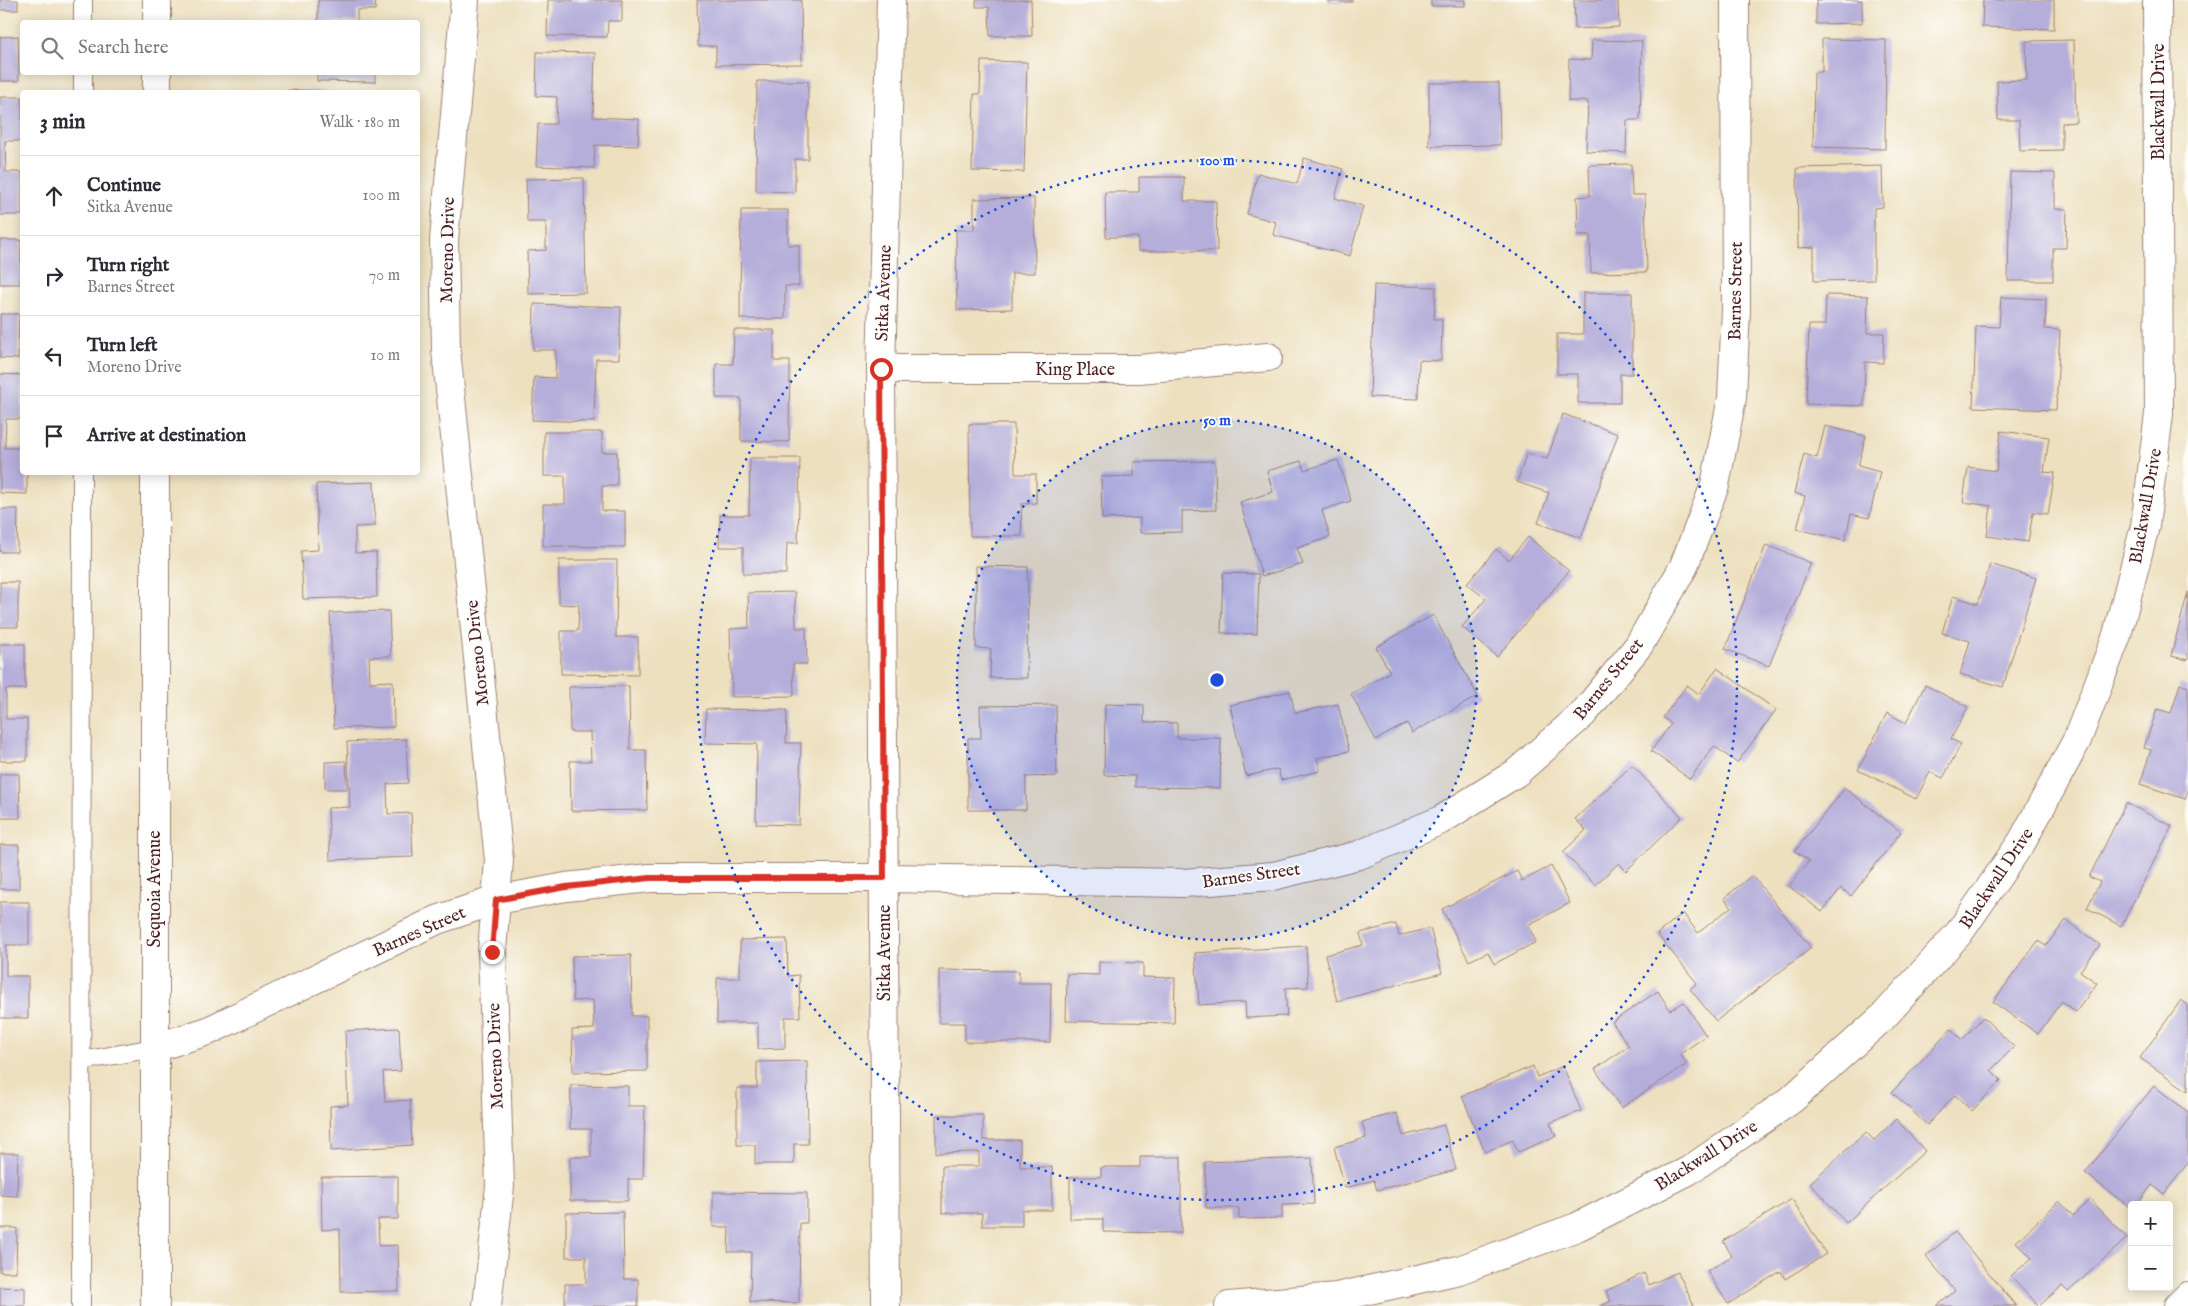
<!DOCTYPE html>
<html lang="en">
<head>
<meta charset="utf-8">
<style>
  :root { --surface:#fff; --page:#f2f2f3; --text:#2b2b33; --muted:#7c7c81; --line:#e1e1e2 }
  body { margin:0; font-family:"IM FELL English",serif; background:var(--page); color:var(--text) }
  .controls { position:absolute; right:15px; bottom:15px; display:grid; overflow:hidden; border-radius:5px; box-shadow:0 2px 12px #0003 }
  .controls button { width:45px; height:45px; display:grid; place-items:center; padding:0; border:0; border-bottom:1px solid var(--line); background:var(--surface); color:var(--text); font:25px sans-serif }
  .stop { position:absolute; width:15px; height:15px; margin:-11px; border:4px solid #d93025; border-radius:50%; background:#fff }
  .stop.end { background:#d93025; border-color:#fff; box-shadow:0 1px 5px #0008 }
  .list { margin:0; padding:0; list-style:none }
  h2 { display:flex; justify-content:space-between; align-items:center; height:65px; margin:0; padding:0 20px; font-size:21px }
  h2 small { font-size:16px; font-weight:400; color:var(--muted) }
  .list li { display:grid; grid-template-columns:32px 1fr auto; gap:15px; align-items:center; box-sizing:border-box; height:80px; padding:0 20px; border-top:1px solid var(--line) }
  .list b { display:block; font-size:19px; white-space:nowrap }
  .list p { margin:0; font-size:16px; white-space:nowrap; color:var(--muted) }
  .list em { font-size:16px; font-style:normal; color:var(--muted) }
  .icon { flex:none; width:28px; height:28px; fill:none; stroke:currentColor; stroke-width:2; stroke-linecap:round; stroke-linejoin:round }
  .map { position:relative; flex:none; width:2188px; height:1306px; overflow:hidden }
  .search { position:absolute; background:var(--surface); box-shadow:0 2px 12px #0003; left:20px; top:20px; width:400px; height:55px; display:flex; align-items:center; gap:12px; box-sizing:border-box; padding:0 18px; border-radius:5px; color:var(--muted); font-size:19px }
  .panel { position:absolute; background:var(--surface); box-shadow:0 2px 12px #0003; left:20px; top:90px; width:400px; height:385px; border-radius:5px }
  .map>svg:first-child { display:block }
</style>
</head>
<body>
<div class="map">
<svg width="2188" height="1306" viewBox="0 0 2188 1306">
  <rect width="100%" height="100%" fill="#fdfcf7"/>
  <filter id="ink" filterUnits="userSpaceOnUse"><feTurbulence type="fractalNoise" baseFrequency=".02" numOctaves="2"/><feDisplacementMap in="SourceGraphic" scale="10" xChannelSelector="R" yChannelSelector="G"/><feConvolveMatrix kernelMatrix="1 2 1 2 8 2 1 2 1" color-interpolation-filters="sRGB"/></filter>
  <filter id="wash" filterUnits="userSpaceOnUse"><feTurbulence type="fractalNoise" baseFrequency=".0096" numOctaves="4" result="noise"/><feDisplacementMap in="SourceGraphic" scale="20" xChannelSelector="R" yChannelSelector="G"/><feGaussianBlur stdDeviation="1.12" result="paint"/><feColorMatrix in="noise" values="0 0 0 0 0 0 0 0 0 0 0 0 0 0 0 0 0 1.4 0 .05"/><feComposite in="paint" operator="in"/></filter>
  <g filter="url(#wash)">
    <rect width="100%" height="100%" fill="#ede0bf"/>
    <g id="blocks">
      <!-- building -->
      <path fill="#b5aeda" d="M0,0H18V10H0Z
        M318,0H376L375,10H357V22H318Z
        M548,0H622V21H608L607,37L547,36Z
        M697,0H801L802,64L716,65V46H698Z
        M976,0H1031L1032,36H990L989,7H976Z
        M1328,0H1352V2H1328Z
        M1431,0H1465V6H1431Z
        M1574,0H1618L1619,27L1575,29Z
        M1816,0H1862V23L1816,24Z
        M1983,0H2054V29L1982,27Z
        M18,36L19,81H0V37Z
        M1822,39L1886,40L1885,149L1813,147L1814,72H1822Z
        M1592,40L1642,41L1640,120H1627L1626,153L1586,151L1588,101H1568L1569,59L1591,60Z
        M2074,40L2076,122L2062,123V150L2020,151L2019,120H1998L1997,81L2027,80L2026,41Z
        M537,52L595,53L593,117L639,119L638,146L595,145L594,168L536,166L538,124H556L557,97L536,96Z
        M981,61L1027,62L1024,172L972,171L974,94H980Z
        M317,72H375V82L317,81Z
        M757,81H808V159H795V192L756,191Z
        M1429,83H1499L1500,145L1429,146Z
        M288,90L327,91V92H288Z
        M0,97H22V141H5L6,172H22V215H0Z
        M1304,158L1343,169L1335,198L1363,206L1350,256L1273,235L1276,222L1247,214L1258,173L1297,184Z
        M1631,164L1632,195H1645L1647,272L1591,273L1590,235H1578L1577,197L1590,196L1589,165Z
        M1882,166L1883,207L1874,208V280L1814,281V247L1798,248L1797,168Z
        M2010,172L2055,173V209H2067L2066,248H2053V281H2008Z
        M1139,177H1184V201H1216L1217,251H1138V237H1106L1105,192H1139Z
        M584,178L586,293L528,294L527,251L546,250V222H527L526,179Z
        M1034,198L1035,273H1012V309L957,310L956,230H974V199Z
        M741,210H788V245H799V286H785V319H740Z
        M0,240H21L20,284H0Z
        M1374,285L1436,287L1434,319H1442L1441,361L1419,360L1418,399L1370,397Z
        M1583,293H1632V374H1620V403H1578V374H1557V334H1583Z
        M1826,295L1868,296L1867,333H1884L1883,363L1865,362L1864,406L1806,404L1809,325H1825Z
        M2001,297L2046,299L2045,329L2060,330L2056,410L1973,407L1976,326L1999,327Z
        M534,304L621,307L619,359H596L594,422L532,420L534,377L555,378L556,350H533Z
        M0,314H19L18,359L0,358Z
        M734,330H774V361H790L789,442L741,441V398H716V364H733Z
        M0,374L22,375V419H6L5,448H22V472H27V494L0,493Z
        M1563,414L1618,434L1581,538L1538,523L1549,493L1517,482L1527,453L1547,459Z
        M969,424H1014L1015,474H1036V503L1021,504L1022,536H970Z
        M1825,426L1866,436L1858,466L1880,472L1869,518L1851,514L1845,540L1797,529L1805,496L1794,493L1804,454L1817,458Z
        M2001,431L2049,437L2044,472L2055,473L2048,514L2033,512L2028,542L1987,536L1991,506L1963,502L1968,467L1996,471Z
        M544,432H602V452H617V486H602V511H625V547L543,546V504H565V476H544Z
        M750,458H800L798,543H787L786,574H743V547H719L720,515H749Z
        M1338,460L1351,501L1322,510L1330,537L1297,548L1303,564L1262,576L1240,502L1273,492L1267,471L1301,461L1304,470Z
        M1215,461L1216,510L1182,511V532L1140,533V518L1102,519L1101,477L1134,476V462Z
        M374,482L375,526L355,527V553L376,552L377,597L303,599L301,551L318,550L316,484Z
        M0,509H18L17,552H0Z
        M1528,537L1569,571L1497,657L1462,627L1486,599L1467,584L1496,549L1509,560Z
        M1766,545L1811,563L1769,666L1725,649Z
        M559,560H617L616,637H638V675L561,674V631H578L579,605L559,604Z
        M1990,564L2036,578L2003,687L1960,674L1970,641L1942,633L1953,596L1978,604Z
        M976,566L1028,567L1027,678H990L991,649L976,648Z
        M1223,573L1259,574L1257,634L1221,633Z
        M0,582H18V627H0Z
        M795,592L796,628H806L807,664H793L794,696L732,697L730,629L749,628L748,593Z
        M2188,592V660L2171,656Z
        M389,611L391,656L369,657L370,682L393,681L394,727L334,728L330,613Z
        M1433,615L1478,696L1412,733L1407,723L1376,740L1351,694L1390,672L1376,647Z
        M0,644H25V689H6V719H27V761H0Z
        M1717,668L1776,710L1737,763L1714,746L1690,779L1651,751L1671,724L1663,717L1687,685L1699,694Z
        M2180,684L2188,687V791L2185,799L2140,784L2151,750L2144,748L2157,709L2171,713Z
        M1925,685L1968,707L1951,739L1961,744L1943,778L1930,772L1916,799L1858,770L1887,713L1906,723Z
        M629,686L630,750H646L647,810L571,811L570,761H591L590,732H570L569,687Z
        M1290,691L1295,713L1338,704L1349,751L1317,758L1320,771L1281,780L1278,769L1246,776L1230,705Z
        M1105,704L1144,705V722L1177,723V738H1221L1220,788L1135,787V776L1104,775Z
        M1056,705L1057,776L1026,777V810H968V738H981L980,706Z
        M706,709L787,710L786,743H801L799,825L756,824L757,744L705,743Z
        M406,739L408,783L387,784L388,814L411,813L413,857L330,860L328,808L350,807L347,742Z
        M346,761L347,789H325V762Z
        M1632,765L1682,817L1626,871L1619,863L1595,885L1563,852L1586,830L1575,819Z
        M0,774H19L20,818H0Z
        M1845,788L1901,832L1851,896L1841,888L1822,912L1789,886L1809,861L1795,851Z
        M2126,803L2172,826L2121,926L2087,908L2100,882L2089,877Z
        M0,845H19V889H0Z
        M1551,866L1570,903L1528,925L1536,942L1494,964L1488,952L1469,961L1442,909L1517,871L1522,881Z
        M1752,875L1811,948L1716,1021L1690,989L1697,983L1657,934L1683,913L1698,933L1731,907L1724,898Z
        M0,902H29V945H6V976H28V1018H0Z
        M2066,920L2100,945L2080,971L2097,983L2076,1012L2062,1001L2038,1034L1993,1002L2038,941L2046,946Z
        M1396,924L1399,936L1430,928L1442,973L1337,1001L1325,955L1363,945L1360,933Z
        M787,939L788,976L799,975L800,1017H785V1048L758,1049V1023H717V978H740V940Z
        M1306,946L1308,987L1285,988L1287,1016L1246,1018L1245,1002L1199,1005L1195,953Z
        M631,955L632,1016H647V1071L573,1072L572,1030L594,1029L593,1000L573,1001L572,956Z
        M1099,962L1143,963V977L1175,978L1174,1023L1066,1021L1067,974L1099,975Z
        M939,970L1019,971V983H1051L1050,1042H965V1023H939Z
        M1658,991L1670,1010L1684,1002L1706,1036L1680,1054L1687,1064L1621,1108L1595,1069L1629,1046L1612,1022Z
        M2181,1000L2188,1005V1091L2140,1058Z
        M1983,1017L2014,1047L1991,1070L2001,1080L1972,1111L1955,1095L1927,1125L1892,1092L1951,1029L1962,1040Z
        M399,1028L401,1071L383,1072L385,1102L410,1100L412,1145L331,1151L330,1106L348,1105L345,1031Z
        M807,1061L808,1144H794V1164H755V1145H737V1088H757V1062Z
        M1533,1066L1537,1077L1563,1066L1581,1111L1550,1123L1556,1136L1518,1152L1513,1140L1485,1152L1462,1096Z
        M571,1085L628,1086V1106H645L643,1179H628V1201H570V1157H591V1129H570Z
        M2154,1086L2188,1112V1163L2164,1194L2152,1185L2137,1205H2132V1209L2085,1173Z
        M1397,1113L1403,1136L1444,1125L1456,1170L1377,1190L1374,1180L1345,1188L1334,1147L1366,1138L1362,1122Z
        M936,1115H983V1140H1020V1167H1052V1210H1022V1226H982V1213H942V1166H979V1152L936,1153Z
        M1896,1119L1925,1151L1846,1223L1810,1183L1866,1132L1874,1140Z
        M0,1153H18L17,1196L0,1195Z
        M1140,1157H1181V1233L1103,1232V1219H1070V1177H1101V1167H1140Z
        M1312,1158L1314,1204L1282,1205V1218L1239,1219V1208H1206L1205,1162Z
        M398,1176V1219H378L379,1246L398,1245L399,1291L341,1292L340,1229L322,1230L321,1177Z
        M713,1192L807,1193V1223H800L799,1303L750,1302L751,1252H728L729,1227H713Z
        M1792,1199L1826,1254L1785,1279L1781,1271L1728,1304L1707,1271L1732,1256L1723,1241Z
        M2090,1199L2127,1238L2068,1292L2062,1286L2039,1306L2011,1276L2032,1258L2016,1242L2059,1201L2073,1216Z
        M623,1212L624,1279H638V1306H565V1284H586V1257H566V1213Z
        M0,1228H17L16,1272H0Z
        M1955,1232L2016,1306H1937L1955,1291L1926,1256Z
        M1678,1272L1694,1306H1601L1611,1301L1606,1291L1644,1273L1649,1285Z
        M0,1287L25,1288V1306H0Z"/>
    </g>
  </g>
  <g filter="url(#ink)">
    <use href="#blocks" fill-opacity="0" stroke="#9c8075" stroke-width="1"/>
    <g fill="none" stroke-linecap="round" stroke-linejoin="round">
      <defs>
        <path id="lane" d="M83,22V0
          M83,92V72
          M82,1061L154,1048
          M81,1306L82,472"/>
        <path id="street" d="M465,0L444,240L446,350L499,860L492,952L500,1186L487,1306
          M881,369H1139L1268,357
          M154,1048L208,1031L437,920L496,900L566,887L650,878H884L1184,883L1273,876L1359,855L1441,820L1516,773L1583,714L1639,645L1683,568L1715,485L1732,398L1736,309L1735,0
          M886,1306L881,369L891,0
          M1229,1306L1337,1297L1459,1270L1577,1227L1688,1171L1791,1100L1884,1016L1959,933L2023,840L2077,740L2117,635L2145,526L2159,414L2157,0
          M2178,1306L2188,1296"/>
        <path id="secondary" d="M157,22V0
          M157,92V72
          M155,1306V472"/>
      </defs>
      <!-- lane casing -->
      <use href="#lane" stroke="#9c8075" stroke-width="20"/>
      <!-- street casing -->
      <use href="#street" stroke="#9c8075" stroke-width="30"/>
      <!-- secondary casing -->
      <use href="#secondary" stroke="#9c8075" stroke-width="30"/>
      <!-- lane -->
      <use href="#lane" stroke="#fff" stroke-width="18"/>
      <!-- street -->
      <use href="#street" stroke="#fff" stroke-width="28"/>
      <!-- secondary -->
      <use href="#secondary" stroke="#fff" stroke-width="28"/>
    </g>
  </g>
  <g fill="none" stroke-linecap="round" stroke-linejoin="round" filter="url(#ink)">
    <!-- route -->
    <path stroke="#d93025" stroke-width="6" d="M492,952L496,900L566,887L650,878H884L881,369"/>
  </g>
  <!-- distance rings -->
  <circle cx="1217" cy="680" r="260" fill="#1d4ed8" fill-opacity=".12"/>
  <g fill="none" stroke="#1d4ed8" stroke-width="2.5" stroke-dasharray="2.5 5">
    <circle cx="1217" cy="680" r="260"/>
    <circle cx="1217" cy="680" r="520"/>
  </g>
  <g text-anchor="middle" stroke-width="4" stroke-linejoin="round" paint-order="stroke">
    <!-- street labels -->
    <g font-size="18" fill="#4a1f2b" stroke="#fdfcf7">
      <text transform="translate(2158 102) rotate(-90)" y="6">Blackwall Drive</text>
      <text transform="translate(447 250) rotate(-89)" y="6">Moreno Drive</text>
      <text transform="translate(1735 291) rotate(-89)" y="6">Barnes Street</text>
      <text transform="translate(883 293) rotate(-88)" y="6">Sitka Avenue</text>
      <text x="1075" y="375">King Place</text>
      <text transform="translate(2145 506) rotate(-80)" y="6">Blackwall Drive</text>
      <text transform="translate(477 653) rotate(-96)" y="6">Moreno Drive</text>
      <text transform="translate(1608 679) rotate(-51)" y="6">Barnes Street</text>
      <text transform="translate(1251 875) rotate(-8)" y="6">Barnes Street</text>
      <text transform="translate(1996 878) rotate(-56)" y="6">Blackwall Drive</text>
      <text transform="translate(154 889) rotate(-90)" y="6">Sequoia Avenue</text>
      <text transform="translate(419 931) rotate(-24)" y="6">Barnes Street</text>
      <text transform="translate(884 953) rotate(-90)" y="6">Sitka Avenue</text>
      <text transform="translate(495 1056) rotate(-92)" y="6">Moreno Drive</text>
      <text transform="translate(1706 1155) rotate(-32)" y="6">Blackwall Drive</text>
    </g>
  </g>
  <circle cx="1217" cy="680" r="8" fill="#1d4ed8" stroke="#fdfcf7" stroke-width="2.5"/>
  <g font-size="15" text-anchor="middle" font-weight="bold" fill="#1d4ed8" stroke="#fdfcf7" stroke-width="4" stroke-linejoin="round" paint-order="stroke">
    <text x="1217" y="165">100 m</text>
    <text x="1217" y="425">50 m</text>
  </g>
</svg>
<div class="controls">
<button>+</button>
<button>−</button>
</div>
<div class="stop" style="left:881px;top:369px"></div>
<div class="stop end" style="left:492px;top:952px"></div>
<div class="search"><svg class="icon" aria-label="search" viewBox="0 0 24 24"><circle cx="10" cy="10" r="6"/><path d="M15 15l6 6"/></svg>Search here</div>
<section class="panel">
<h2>3 min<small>Walk · 180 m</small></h2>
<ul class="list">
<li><svg class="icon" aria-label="ahead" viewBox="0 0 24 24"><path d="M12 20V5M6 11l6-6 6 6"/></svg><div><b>Continue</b><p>Sitka Avenue</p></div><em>100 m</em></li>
<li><svg class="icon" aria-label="right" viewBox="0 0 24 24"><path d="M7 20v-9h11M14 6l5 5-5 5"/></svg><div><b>Turn right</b><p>Barnes Street</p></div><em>70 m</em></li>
<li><svg class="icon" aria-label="left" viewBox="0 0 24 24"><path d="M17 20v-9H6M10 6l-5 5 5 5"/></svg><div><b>Turn left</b><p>Moreno Drive</p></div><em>10 m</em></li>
<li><svg class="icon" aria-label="arrive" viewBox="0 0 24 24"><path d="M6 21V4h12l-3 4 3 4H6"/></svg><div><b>Arrive at destination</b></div></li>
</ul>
</section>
</div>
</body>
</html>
